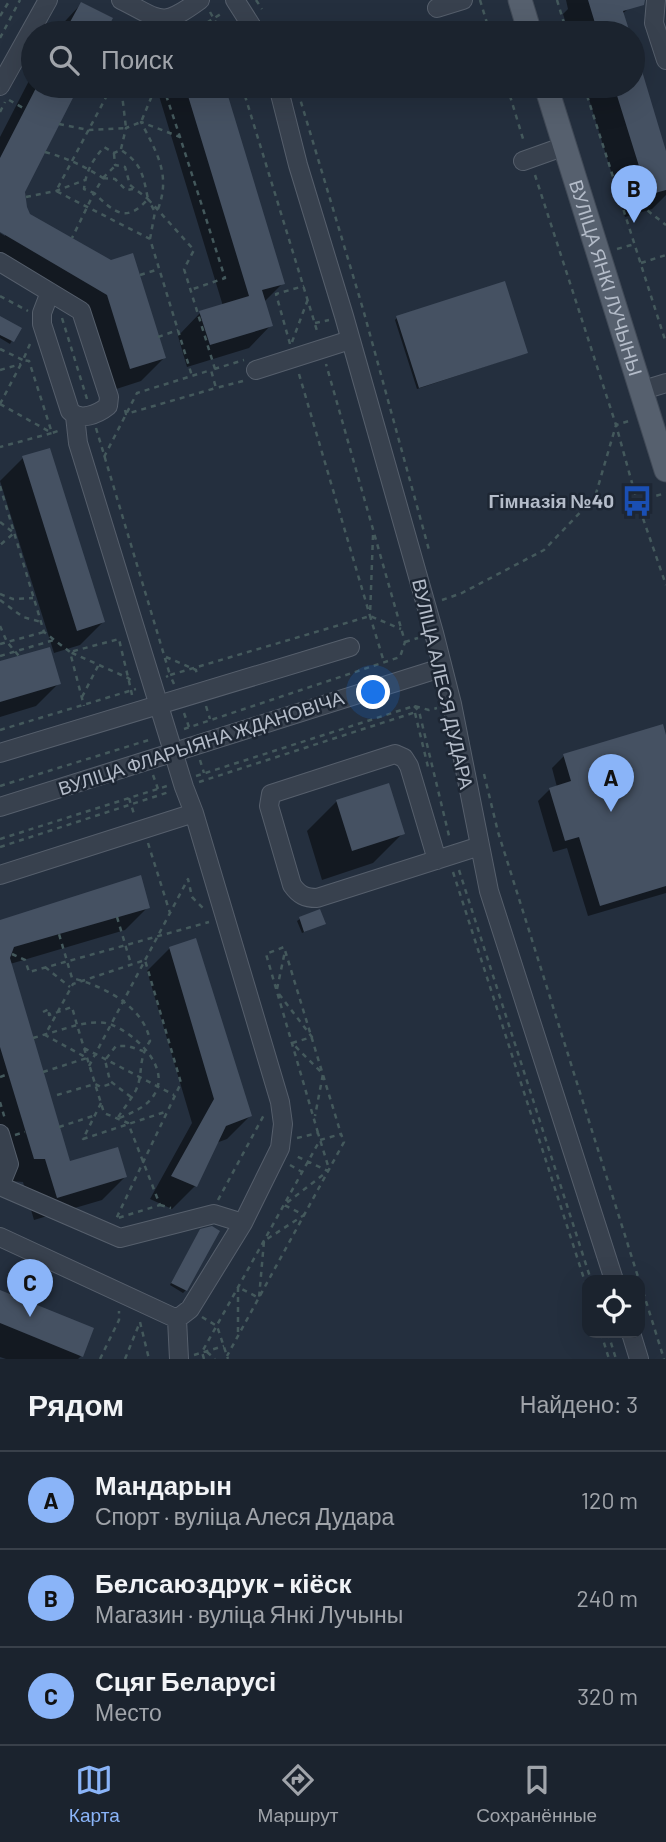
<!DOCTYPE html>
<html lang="ru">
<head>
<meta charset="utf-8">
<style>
  :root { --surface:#1b232e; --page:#282f3a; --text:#f1f3f6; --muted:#a0a4aa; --line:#39404a; --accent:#8ab4f8 }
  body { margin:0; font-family:Barlow,sans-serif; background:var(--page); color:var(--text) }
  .controls { position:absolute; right:21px; bottom:21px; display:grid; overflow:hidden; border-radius:14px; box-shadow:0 7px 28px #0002 }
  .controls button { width:63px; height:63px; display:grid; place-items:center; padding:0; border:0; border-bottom:2px solid var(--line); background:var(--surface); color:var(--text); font:35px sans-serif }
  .you { position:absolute; left:374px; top:693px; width:24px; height:24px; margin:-18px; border:5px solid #fff; border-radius:50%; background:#1a73e8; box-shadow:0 0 0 10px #1a73e833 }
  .badge { display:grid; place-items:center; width:46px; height:46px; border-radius:50%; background:var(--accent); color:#111; font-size:23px; font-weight:700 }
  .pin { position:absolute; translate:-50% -58px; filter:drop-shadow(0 2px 4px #0008) }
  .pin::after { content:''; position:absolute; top:37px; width:24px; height:21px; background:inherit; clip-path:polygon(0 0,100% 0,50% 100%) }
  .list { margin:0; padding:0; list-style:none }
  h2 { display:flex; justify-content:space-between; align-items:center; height:91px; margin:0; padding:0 28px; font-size:30px }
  h2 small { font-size:23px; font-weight:400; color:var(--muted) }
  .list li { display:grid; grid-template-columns:46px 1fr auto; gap:21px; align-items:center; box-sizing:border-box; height:98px; padding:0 28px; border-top:2px solid var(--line) }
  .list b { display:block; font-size:26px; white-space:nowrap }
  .list p { margin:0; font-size:23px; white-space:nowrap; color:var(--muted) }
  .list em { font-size:23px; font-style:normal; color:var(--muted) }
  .icon { flex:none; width:38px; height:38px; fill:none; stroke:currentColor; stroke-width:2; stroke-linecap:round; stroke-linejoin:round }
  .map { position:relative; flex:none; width:666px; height:1359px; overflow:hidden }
  .search { position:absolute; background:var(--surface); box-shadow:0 7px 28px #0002; left:21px; right:21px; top:21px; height:77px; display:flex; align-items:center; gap:18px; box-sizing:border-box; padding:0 24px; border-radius:38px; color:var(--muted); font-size:26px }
  .sheet { height:385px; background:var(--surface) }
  nav { display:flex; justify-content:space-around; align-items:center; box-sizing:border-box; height:98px; border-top:2px solid var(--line); background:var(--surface); font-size:19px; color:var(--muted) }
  nav a { display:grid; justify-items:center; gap:4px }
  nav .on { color:var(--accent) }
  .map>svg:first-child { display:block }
</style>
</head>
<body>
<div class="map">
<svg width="666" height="1359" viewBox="0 0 666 1359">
  <rect width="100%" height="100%" fill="#242f3e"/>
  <!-- shadow -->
  <path fill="#0007" d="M566,0H625L628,9L622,14L628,33H569L563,14L568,9Z
    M81,4L110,19L103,33H54Z
    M633,48L666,157V195L652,209L625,217L585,86H633Z
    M33,73V86H77L24,191L25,208L29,215L110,262L164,358L141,381L107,392L84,318L0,268V233L5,236V232L0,229V137Z
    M156,86H223L283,283L264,302L271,325L249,348L187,367L178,336L200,313L223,306Z
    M0,318L19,328L10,344L0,338Z
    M397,318L526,353L417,389L395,320Z
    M49,450L103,622L80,645L54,653L0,481L23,458Z
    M0,663L59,683L36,706L0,717Z
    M666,741V893L588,916L567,848L553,852L538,801L550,789L557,787L552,768L564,756Z
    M337,801L403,833L373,863L322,880L307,831Z
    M148,907L125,930L10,964L68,1164L125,1177L102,1200L34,1220L23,1182L11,1181L0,1144V922Z
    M300,919L324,923L302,933L297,921Z
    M170,948L250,1116L227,1139L216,1143L195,1186L172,1209L150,1199L192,1123L147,971Z
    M218,1231L186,1290L183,1293L170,1285L198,1234Z
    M0,1291L81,1356L78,1359H6L0,1357Z"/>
  <!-- building -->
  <path fill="#455162" d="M588,0H645L644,5L623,11L630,33H598Z
    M81,2L113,18L105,33H64Z
    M636,51L666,151V190L648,195L614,86H633V52Z
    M37,86H79L25,192L27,207L30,214L111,260L133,253L166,358L130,369L107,295L0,232V158Z
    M185,86H225L285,284L262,290L273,326L210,345L199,311L249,296Z
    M505,281L528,353L419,388L396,316Z
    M0,316L22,328L14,342L0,335Z
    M50,448L105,622L77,631L22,456Z
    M50,647L61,684L0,702V661Z
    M663,724L666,735V886L600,906L579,837L565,841L549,788L571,781L563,754Z
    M389,783L405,834L352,851L336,800Z
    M141,875L150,908L14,947L10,958L70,1161L118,1147L127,1177L57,1198L45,1159H34L0,1047V920Z
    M320,909L326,924L304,932L299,917Z
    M196,938L252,1116L226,1126L197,1187L171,1176L214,1099L169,947Z
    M212,1226L220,1231L187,1291L171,1283L200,1229Z
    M0,1290L94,1328L83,1357L0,1323Z"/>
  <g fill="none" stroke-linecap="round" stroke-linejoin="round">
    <defs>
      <path id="minor" d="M121,0C162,20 160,29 200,0
        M235,0L256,33
        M656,0L654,23L666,60
        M437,8L463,0
        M0,86L48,0
        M278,86L298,165L344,316L434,633L452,704L489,891L614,1280
        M523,161L565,146
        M0,262L81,311L109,397L108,406C98,414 80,422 70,411L42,324V313L50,292
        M256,370L350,340
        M640,391L666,383
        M75,416L78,443L184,787L194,813L280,1102L283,1124L280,1148L243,1223L190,1309L177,1319
        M0,753L350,647
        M0,807L441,668
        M437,860L409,766L404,758L395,754L271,794L269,806L292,885C299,895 305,898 317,898L480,846
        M0,875L194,813
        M0,1134L9,1164L0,1186
        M0,1186L120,1238L214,1214L243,1223
        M0,1237L177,1319
        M177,1319L179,1359
        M631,1333L639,1359"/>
      <g id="major">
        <path d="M520,0L530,33"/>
        <path id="s1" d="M546,86L666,470"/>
      </g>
    </defs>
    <!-- minor casing -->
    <use href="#minor" stroke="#565f6c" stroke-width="20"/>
    <!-- major casing -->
    <use href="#major" stroke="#414a57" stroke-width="25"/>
    <!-- path -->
    <path stroke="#44595c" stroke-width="2.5" stroke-dasharray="5 5" stroke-linecap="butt" d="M256,0L262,9
      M480,0L490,33
      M557,0L567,33
      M210,12L222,33
      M0,16L10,0
      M190,33L224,12
      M0,38L20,0
      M112,86L56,191L150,239L192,376
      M163,86L180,137
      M242,86L318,334
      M507,86L524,142
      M584,86L666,343
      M298,92L363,309L429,550
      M9,100L25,109
      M0,112L5,102
      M59,124L89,130L126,128L121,86
      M121,149L126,128L141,122L156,86
      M45,152C67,158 84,166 103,178L94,193L84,189C86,171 92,161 104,147L114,153L121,150C142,164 143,175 148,199C126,224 114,212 94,193L72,238
      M114,154L115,165L125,167L130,185L148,199L155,212L150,239
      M535,175L616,425L637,501L666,585
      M103,178L115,179L126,190L133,189
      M103,178L115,166
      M616,186L666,225
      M26,197L56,191L85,180
      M148,199L194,250L184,269L215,369
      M158,209C171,175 157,153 141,122L180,137L225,278L190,290
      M617,249L635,244
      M641,263L666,255
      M140,275L159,269
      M0,296L28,311
      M62,318L87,399
      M315,323L329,320
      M158,337L178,330
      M292,342L308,299
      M30,344L23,360L29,361L52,433L61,430
      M290,344L276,294L304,286
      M0,349L23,360L21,364
      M0,370L21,364
      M299,374L370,616
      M243,381L216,388L211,370L244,360
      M0,404L52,433L0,447
      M0,404L21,364
      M125,410L126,414L216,388
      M96,428L170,675L166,677
      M104,457L137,393L211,370
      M0,486L44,632L70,652L84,706
      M637,501L666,493
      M0,522L14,533L0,545
      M373,535L370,616L384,662
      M0,594L13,599L33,598
      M0,600L23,617L41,622
      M442,600L462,593L544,550L595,497L616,425L632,420
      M0,626L7,642L19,656
      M405,642L418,638
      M0,644L44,632
      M0,656L54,640
      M166,657L196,670L197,676
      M174,684L170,675L370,616L401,629
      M132,695C128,676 123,657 119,639L70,652L128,678L133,682
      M82,697L98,666
      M206,706L210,719
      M414,706L419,711L450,840
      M184,713L189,727
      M415,713L428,767
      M184,729L400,657L405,642L326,364
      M0,730L136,689
      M200,760L204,773
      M484,774L498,832L639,1280
      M153,775L158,789
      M196,776L414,706L429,710L437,708
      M199,782L416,712
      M0,786L152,739
      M129,798L134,814
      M0,839L167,786
      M148,843L170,913
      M0,847L169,792
      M459,870L591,1280
      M453,872L587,1288
      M117,917L131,964
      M12,954L25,960L29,972L209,922
      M45,967L70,987
      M277,989L285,951
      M279,994L312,1037L292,1043L323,1074L315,1116
      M43,1012L49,1009V1015L72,1007L77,1025C88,1023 99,1021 110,1024C134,1033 172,1067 154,1095C146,1108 131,1113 117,1119C123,1109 131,1100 136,1090C144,1072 137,1061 150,1041C144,1006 103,986 72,978L59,934
      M33,1038L77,1025L104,1113L128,1123L160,1205L118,1218
      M84,1048L174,1095
      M89,1066L188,879L192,897L206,911
      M43,1072L87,1058L45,1035L73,984L145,960L181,1083L116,1219
      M0,1077L8,1074
      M57,1095L95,1084L101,1087L113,1083
      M131,1097L110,1081L105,1060L116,1046H128L143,1051
      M0,1102L5,1119
      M101,1103L83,1139L168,1111
      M59,1127L93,1116
      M318,1133L266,954L284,947L341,1134
      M15,1135L25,1132
      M297,1138L318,1133L329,1169
      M290,1165L302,1172
      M218,1200L265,1113
      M160,1205L171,1208
      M640,1282L664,1359
      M202,1317L217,1326L228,1359
      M238,1332V1287L259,1298L264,1241L304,1215L284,1205L328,1171L294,1155
      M601,1333L609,1359
      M608,1333L616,1359
      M207,1352L215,1359
      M194,1355L224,1346
      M100,1359L119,1320V1311
      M125,1359L140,1322L149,1359
      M204,1359L202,1352L320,1140L341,1134L344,1142L227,1356"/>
    <!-- minor -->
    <use href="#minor" stroke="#38414e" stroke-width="18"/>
    <!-- major -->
    <use href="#major" stroke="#56606e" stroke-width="23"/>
  </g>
  <!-- icons -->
  <defs>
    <symbol id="bus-bare" viewBox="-9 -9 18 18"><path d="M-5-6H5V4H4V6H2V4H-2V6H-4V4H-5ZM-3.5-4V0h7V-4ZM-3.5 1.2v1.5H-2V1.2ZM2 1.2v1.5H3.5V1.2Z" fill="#1a4fb4" stroke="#1d2633" stroke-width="2.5" paint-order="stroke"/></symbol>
  </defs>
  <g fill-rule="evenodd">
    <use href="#bus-bare" x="615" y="479" width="44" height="44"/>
  </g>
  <g text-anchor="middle" stroke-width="5" stroke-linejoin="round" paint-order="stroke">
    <!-- street labels -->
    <g font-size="19" fill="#b4bcc9" stroke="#1d2633">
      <text dy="7" stroke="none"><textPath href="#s1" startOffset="201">ВУЛІЦА ЯНКІ ЛУЧЫНЫ</textPath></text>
      <text transform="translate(443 684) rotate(77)" y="7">ВУЛІЦА АЛЕСЯ ДУДАРА</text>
      <text transform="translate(201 743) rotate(-18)" y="7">ВУЛІЦА ФЛАРЫЯНА ЖДАНОВІЧА</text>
    </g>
    <!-- poi labels -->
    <g font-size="19" font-weight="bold" fill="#b4bcc9" stroke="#1d2633" text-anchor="end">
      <text x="614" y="508">Гімназія №40</text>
    </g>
  </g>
</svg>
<div class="controls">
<button><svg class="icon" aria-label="locate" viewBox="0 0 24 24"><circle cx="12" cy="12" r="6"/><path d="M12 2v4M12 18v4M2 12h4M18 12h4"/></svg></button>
</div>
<div class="you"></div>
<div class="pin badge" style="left:611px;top:812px">A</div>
<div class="pin badge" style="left:634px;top:223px">B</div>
<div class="pin badge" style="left:30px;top:1317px">C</div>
<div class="search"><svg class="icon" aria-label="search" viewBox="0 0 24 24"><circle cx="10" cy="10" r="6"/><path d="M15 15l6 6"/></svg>Поиск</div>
</div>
<section class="sheet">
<h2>Рядом<small>Найдено: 3</small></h2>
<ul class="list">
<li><span class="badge">A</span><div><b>Мандарын</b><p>Спорт · вуліца Алеся Дудара</p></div><em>120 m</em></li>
<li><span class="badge">B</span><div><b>Белсаюздрук - кіёск</b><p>Магазин · вуліца Янкі Лучыны</p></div><em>240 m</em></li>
<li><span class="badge">C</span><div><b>Сцяг Беларусі</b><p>Место</p></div><em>320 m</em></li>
</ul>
</section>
<nav>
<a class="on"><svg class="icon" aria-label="map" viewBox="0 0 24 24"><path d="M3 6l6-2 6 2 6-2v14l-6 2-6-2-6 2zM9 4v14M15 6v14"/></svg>Карта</a>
<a><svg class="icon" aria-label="directions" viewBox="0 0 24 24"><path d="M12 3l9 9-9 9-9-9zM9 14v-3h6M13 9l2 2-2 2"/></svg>Маршрут</a>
<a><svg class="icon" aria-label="saved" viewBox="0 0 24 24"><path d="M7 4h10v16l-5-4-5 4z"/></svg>Сохранённые</a>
</nav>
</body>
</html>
